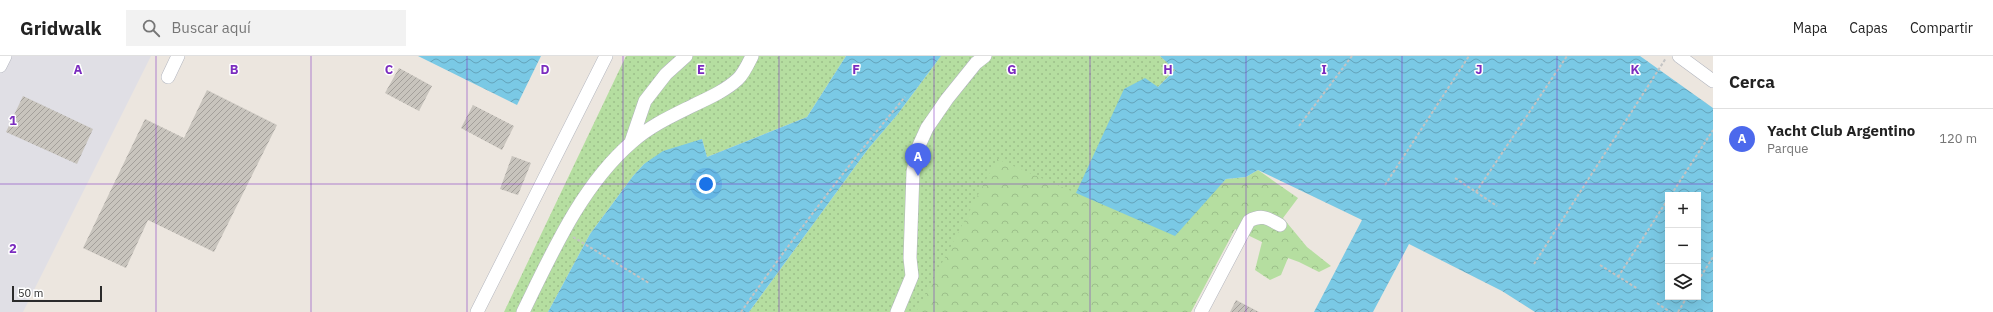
<!DOCTYPE html>
<html lang="es">
<head>
<meta charset="utf-8">
<style>
  :root { --surface:#fff; --page:#f2f2f2; --text:#222; --muted:#767676; --line:#e0e0e0; --accent:#4c69ec }
  body { margin:0; font-family:"IBM Plex Sans",sans-serif; background:var(--page); color:var(--text) }
  .controls { position:absolute; right:12px; bottom:12px; display:grid; overflow:hidden; border-radius:0px; box-shadow:0 4px 16px #0002 }
  .controls button { width:36px; height:36px; display:grid; place-items:center; padding:0; border:0; border-bottom:1px solid var(--line); background:var(--surface); color:var(--text); font:20px sans-serif }
  .scale { position:absolute; left:12px; bottom:10px; width:90px; box-sizing:border-box; padding-left:4px; border:2px solid #2b2b2b; border-top:0; font-size:11px; line-height:14px; white-space:nowrap; color:#2b2b2b; -webkit-text-stroke:3px #fff; paint-order:stroke }
  .you { position:absolute; left:706px; top:128px; width:14px; height:14px; margin:-10px; border:3px solid #fff; border-radius:50%; background:#1a73e8; box-shadow:0 0 0 6px #1a73e833 }
  .badge { display:grid; place-items:center; width:26px; height:26px; border-radius:50%; background:var(--accent); color:#fff; font-size:13px; font-weight:700 }
  .pin { position:absolute; translate:-50% -33px; filter:drop-shadow(0 1px 2px #0008) }
  .pin::after { content:''; position:absolute; top:21px; width:14px; height:12px; background:inherit; clip-path:polygon(0 0,100% 0,50% 100%) }
  .list { margin:0; padding:0; list-style:none }
  h2 { display:flex; justify-content:space-between; align-items:center; height:52px; margin:0; padding:0 16px; font-size:17px }
  h2 small { font-size:13px; font-weight:400; color:var(--muted) }
  .list li { display:grid; grid-template-columns:26px 1fr auto; gap:12px; align-items:center; box-sizing:border-box; height:60px; padding:0 16px; border-top:1px solid var(--line) }
  .list b { display:block; font-size:15px; white-space:nowrap }
  .list p { margin:0; font-size:13px; white-space:nowrap; color:var(--muted) }
  .list em { font-size:13px; font-style:normal; color:var(--muted) }
  .icon { flex:none; width:22px; height:22px; fill:none; stroke:currentColor; stroke-width:2; stroke-linecap:round; stroke-linejoin:round }
  .map { position:relative; flex:none; width:1713px; height:256px; overflow:hidden }
  header { display:flex; align-items:center; gap:24px; box-sizing:border-box; height:56px; padding:0 20px; background:var(--surface); border-bottom:1px solid var(--line) }
  header strong { font-size:19px }
  nav { display:flex; gap:22px; margin-inline-start:auto; font-size:14px }
  .search { width:280px; height:36px; background:var(--page); display:flex; align-items:center; gap:10px; box-sizing:border-box; padding:0 14px; border-radius:0px; color:var(--muted); font-size:15px }
  main { display:flex }
  aside { flex:1; background:var(--surface) }
  .map>svg:first-child { display:block }
</style>
</head>
<body>
<header>
<strong>Gridwalk</strong>
<div class="search"><svg class="icon" aria-label="search" viewBox="0 0 24 24"><circle cx="10" cy="10" r="6"/><path d="M15 15l6 6"/></svg>Buscar aquí</div>
<nav><a>Mapa</a><a>Capas</a><a>Compartir</a></nav>
</header>
<main>
<div class="map">
<svg width="1713" height="256" viewBox="0 0 1713 256">
  <defs>
    <pattern id="forest-crowns" width="20" height="18" patternUnits="userSpaceOnUse"><rect width="20" height="18" fill="#b5dea0"/><path d="M2 6a3 3 0 1 1 6 0M12 15a3 3 0 1 1 6 0" fill="none" stroke="#9cbf8a"/></pattern>
    <pattern id="park-dots" width="8" height="8" patternUnits="userSpaceOnUse"><rect width="8" height="8" fill="#b5dea0"/><path d="M2 2h.1M6 6h.1" fill="none" stroke="#9cbf8a" stroke-width="1.8" stroke-linecap="round"/></pattern>
    <pattern id="water-waves" width="16" height="10" patternUnits="userSpaceOnUse"><rect width="16" height="10" fill="#7ac9e5"/><path d="M0 5q4-4 8 0t8 0" fill="none" stroke="#64a3ba"/></pattern>
    <pattern id="building-hatch" width="6" height="6" patternUnits="userSpaceOnUse"><rect width="6" height="6" fill="#c8c4bd"/><path d="M-1 1l2-2M0 6l6-6M5 7l2-2" fill="none" stroke="#a39f9a"/></pattern>
  </defs>
  <rect width="100%" height="100%" fill="#ece6df"/>
  <!-- industrial -->
  <path fill="#e0dfe5" d="M0,0H151L23,256H0Z"/>
  <!-- forest -->
  <path fill="url(#forest-crowns)" d="M941,0H1160L1158,31L1220,129L1226,123L1246,121L1258,114L1298,142L1283,162L1307,191L1331,210L1319,216L1299,206L1288,202L1281,219L1270,224L1255,214L1262,186L1235,173L1191,256H749L873,110Z"/>
  <!-- park -->
  <path fill="url(#park-dots)" d="M626,0H846L807,61L707,101L702,83L644,108L633,120L590,178L548,256H504Z
    M941,0H1160L1175,14L1158,31L1124,33L1076,137L997,103L916,256H749L868,93L897,59Z"/>
  <!-- water -->
  <path fill="url(#water-waves)" fill-rule="evenodd" d="M418,0H541L517,49Z
    M846,0H941L897,59L868,93L749,256H548L590,178L633,120L644,108L663,95L702,83L707,101L807,61Z
    M1160,0H1640L1713,52V256H1535L1502,235L1409,188L1373,256H1314L1362,164L1258,114L1246,121L1226,123L1175,180L1076,137L1124,33L1145,22L1158,31L1175,14ZM1668,139H1698V241H1668Z"/>
  <!-- building -->
  <path fill="url(#building-hatch)" d="M399,12L432,30L419,55L385,37Z
    M207,34L277,69L214,196L148,164L126,212L83,192L145,63L184,82Z
    M23,40L93,73L77,108L6,76Z
    M473,49L514,70L502,94L461,72Z
    M512,100L531,107L518,139L500,133Z
    M1236,244L1259,256H1230Z"/>
  <g fill="none" stroke-linecap="round" stroke-linejoin="round">
    <defs>
      <path id="minor" d="M1679,0L1713,25
        M0,10L5,0
        M168,21L178,0
        M631,86L645,45L666,18L686,0
        M477,256L606,0
        M523,256C552,197 581,130 632,86C651,69 674,59 696,48C711,41 726,34 738,23C744,17 748,8 752,0
        M897,256L912,220L910,202L913,116L917,94L927,72L947,43L976,7L985,0
        M1201,256L1249,165C1261,158 1268,162 1280,169"/>
    </defs>
    <!-- minor casing -->
    <use href="#minor" stroke="#b2b5be" stroke-width="14"/>
    <!-- path -->
    <path stroke="#c4c4c4" stroke-width="2" stroke-dasharray="3 2" stroke-linecap="butt" d="M1299,70L1352,0
      M1455,122L1497,150
      M1385,129L1469,0
      M1476,136L1567,0
      M1671,139L1713,74
      M573,181L649,227
      M1534,208L1666,2
      M1600,209L1638,233
      M1618,221L1668,143
      M1698,225L1713,201
      M1657,247L1670,256
      M741,256C793,182 847,110 905,41
      M1678,256L1687,241"/>
    <!-- minor -->
    <use href="#minor" stroke="#fff" stroke-width="13"/>
  </g>
  <!-- grid -->
  <path fill="none" stroke="#7b2cbf" stroke-width="1" stroke-opacity="0.55" d="M156,0V256M311,0V256M467,0V256M623,0V256M779,0V256M934,0V256M1090,0V256M1246,0V256M1402,0V256M1557,0V256M0,128H1713"/>
  <g font-size="13" text-anchor="middle" font-weight="bold" fill="#7b2cbf" stroke="#fff" stroke-width="3" stroke-linejoin="round" paint-order="stroke">
    <text x="78" y="18">A</text>
    <text x="234" y="18">B</text>
    <text x="389" y="18">C</text>
    <text x="545" y="18">D</text>
    <text x="701" y="18">E</text>
    <text x="856" y="18">F</text>
    <text x="1012" y="18">G</text>
    <text x="1168" y="18">H</text>
    <text x="1324" y="18">I</text>
    <text x="1479" y="18">J</text>
    <text x="1635" y="18">K</text>
    <text x="13" y="69">1</text>
    <text x="13" y="197">2</text>
  </g>
</svg>
<div class="controls">
<button>+</button>
<button>−</button>
<button><svg class="icon" aria-label="layers" viewBox="0 0 24 24"><path d="M12 4l9 5-9 5-9-5zM3 14l9 5 9-5"/></svg></button>
</div>
<div class="scale">50 m</div>
<div class="you"></div>
<div class="pin badge" style="left:918px;top:120px">A</div>
</div>
<aside>
<h2>Cerca<small></small></h2>
<ul class="list">
<li><span class="badge">A</span><div><b>Yacht Club Argentino</b><p>Parque</p></div><em>120 m</em></li>
</ul>
</aside>
</main>
</body>
</html>
